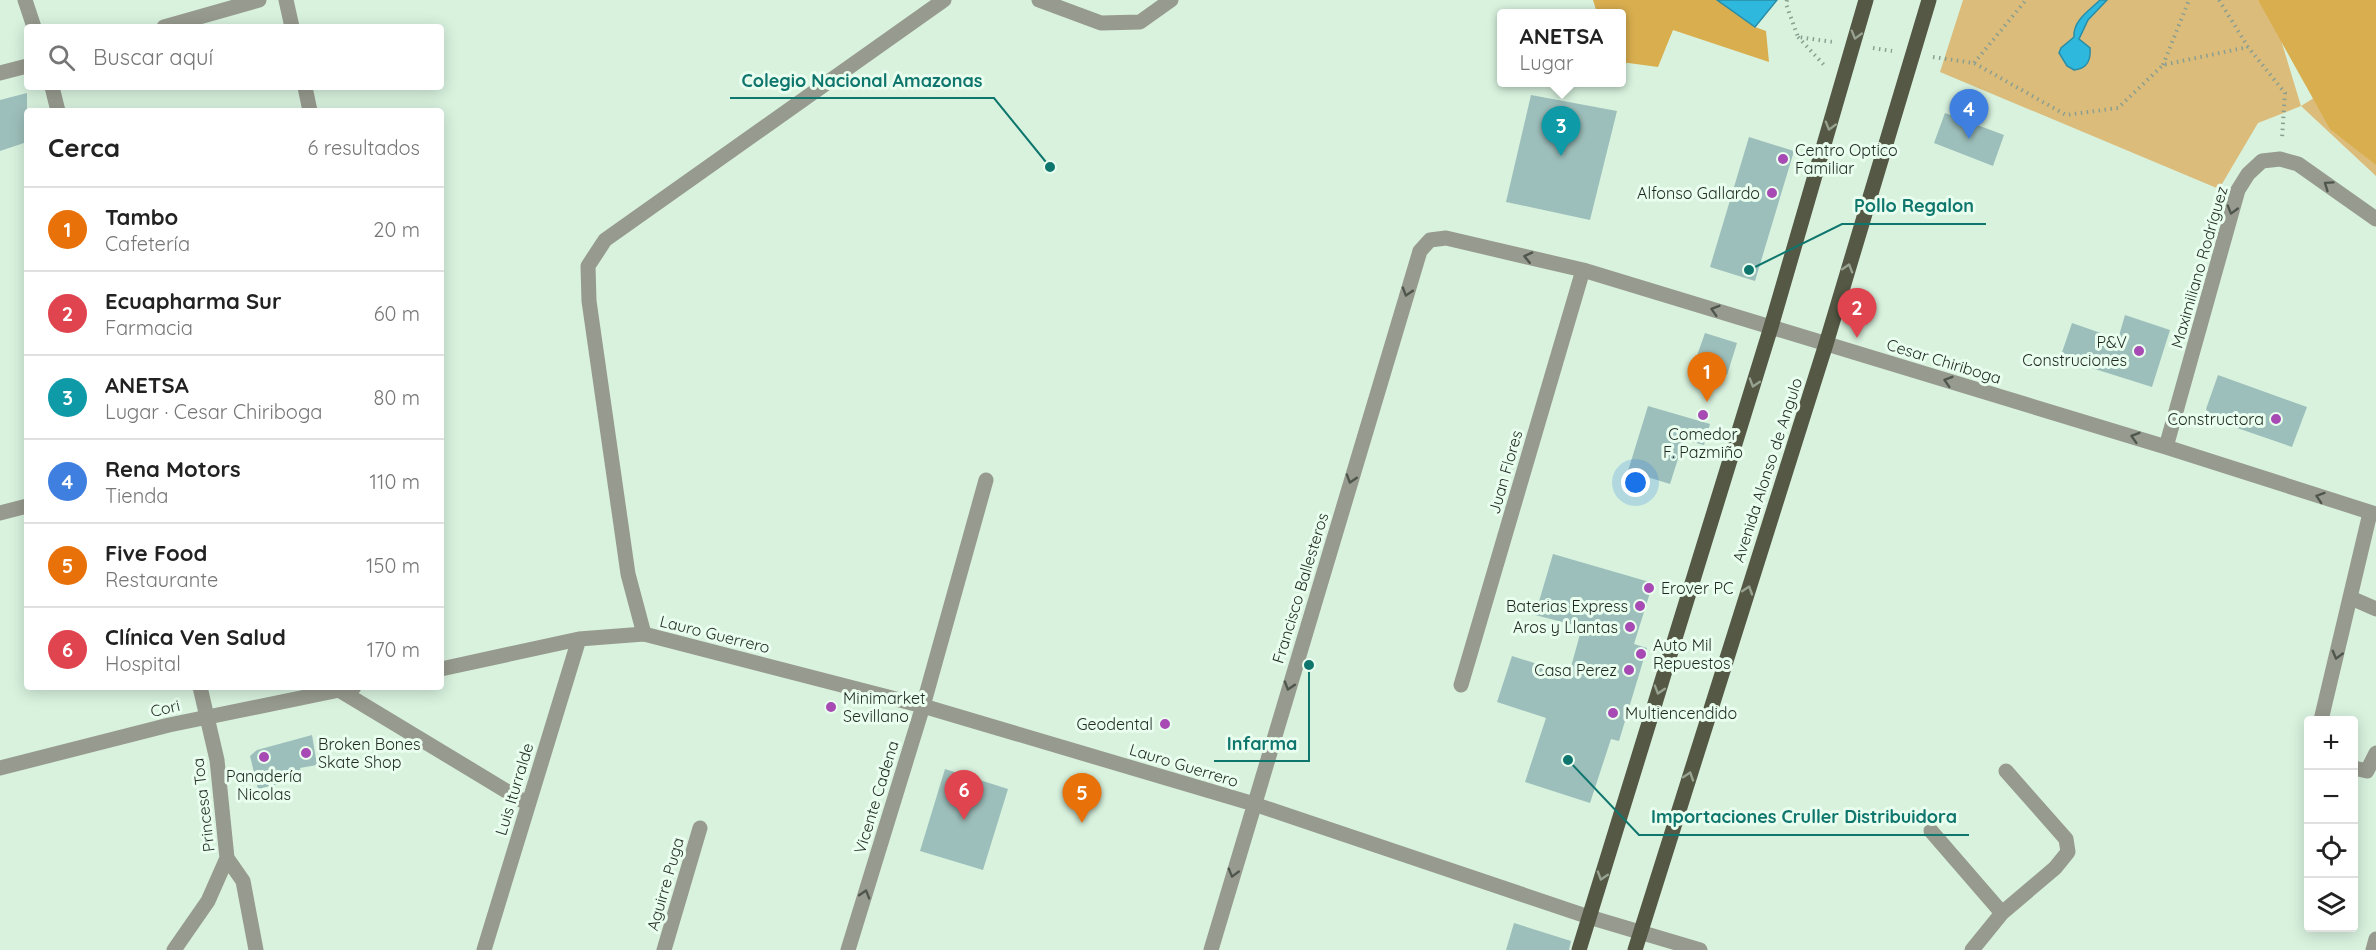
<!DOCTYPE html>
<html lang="es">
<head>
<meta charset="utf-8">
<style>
  :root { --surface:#fff; --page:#f6f6f6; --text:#222; --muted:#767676; --line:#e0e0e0; --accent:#a74ab3 }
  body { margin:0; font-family:Quicksand,sans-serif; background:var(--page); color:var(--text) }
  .controls { position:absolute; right:18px; bottom:18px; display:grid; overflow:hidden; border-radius:6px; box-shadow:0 3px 15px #0003 }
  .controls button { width:54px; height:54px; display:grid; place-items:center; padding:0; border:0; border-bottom:2px solid var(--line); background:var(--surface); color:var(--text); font:30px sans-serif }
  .you { position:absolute; left:1636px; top:483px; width:21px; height:21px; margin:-15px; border:4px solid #fff; border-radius:50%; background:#1a73e8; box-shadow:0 0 0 9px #1a73e833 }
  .badge { display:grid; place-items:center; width:39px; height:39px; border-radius:50%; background:var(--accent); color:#fff; font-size:20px; font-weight:700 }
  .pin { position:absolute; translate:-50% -50px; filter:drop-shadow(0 2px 3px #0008) }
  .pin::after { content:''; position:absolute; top:32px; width:21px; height:18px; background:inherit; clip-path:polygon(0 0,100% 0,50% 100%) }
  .popup { position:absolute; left:1497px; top:9px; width:129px; height:78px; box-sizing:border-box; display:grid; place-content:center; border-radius:6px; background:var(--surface); filter:drop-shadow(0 2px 4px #0005); font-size:20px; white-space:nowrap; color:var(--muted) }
  .popup b { font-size:22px; color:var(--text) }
  .popup::after { content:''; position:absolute; left:50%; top:100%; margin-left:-12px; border:12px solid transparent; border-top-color:var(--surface) }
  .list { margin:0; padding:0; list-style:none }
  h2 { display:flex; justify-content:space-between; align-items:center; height:78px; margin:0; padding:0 24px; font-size:26px }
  h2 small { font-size:20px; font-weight:400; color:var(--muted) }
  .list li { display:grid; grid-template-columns:39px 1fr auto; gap:18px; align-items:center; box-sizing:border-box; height:84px; padding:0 24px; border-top:2px solid var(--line) }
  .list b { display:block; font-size:22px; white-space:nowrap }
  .list p { margin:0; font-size:20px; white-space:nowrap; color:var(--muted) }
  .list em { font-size:20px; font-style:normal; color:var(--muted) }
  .icon { flex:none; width:33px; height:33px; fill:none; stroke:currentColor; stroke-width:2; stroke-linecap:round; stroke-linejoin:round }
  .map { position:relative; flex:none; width:2376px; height:950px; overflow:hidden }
  .search { position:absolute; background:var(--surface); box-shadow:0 3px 15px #0003; left:24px; top:24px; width:420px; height:66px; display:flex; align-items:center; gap:15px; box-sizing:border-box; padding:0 21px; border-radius:6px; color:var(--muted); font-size:22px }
  .panel { position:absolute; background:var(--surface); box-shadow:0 3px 15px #0003; left:24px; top:108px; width:420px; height:582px; border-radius:6px }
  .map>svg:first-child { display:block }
</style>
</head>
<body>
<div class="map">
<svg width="2376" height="950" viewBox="0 0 2376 950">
  <rect width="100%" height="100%" fill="#d8f2de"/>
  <!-- green -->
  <path fill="#dcbc7b" d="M1963,0H2258L2275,20L2301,106L2376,59V176L2301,106L2258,123L2219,189L1940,72Z"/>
  <!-- forest -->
  <path fill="#d9ae4f" d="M1593,0H1717L1755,27L1766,31L1769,62L1673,30L1658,67L1621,62V14L1597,13Z
    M2258,0H2376V165L2330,129Z"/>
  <!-- water -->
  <path fill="#2eb8dd" stroke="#2a8da5" stroke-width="1.5" d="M1717,0H1777L1755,27Z
    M2100,0H2107L2088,20L2079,39L2090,48C2091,61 2087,69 2074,70L2067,66L2059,53L2061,48L2074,37C2073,20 2089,11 2100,0Z"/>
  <!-- building -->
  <path fill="#9dbfbb" d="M27,93V142L0,151V100Z
    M1531,95L1617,111L1590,220L1506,202Z
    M1945,113L2004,135L1993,166L1934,143Z
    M1749,137L1794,151L1755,281L1710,267Z
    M2125,315L2170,330L2152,387L2060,358L2072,323L2118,339Z
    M1705,333L1737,343L1727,375L1694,364Z
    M2218,375L2307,407L2292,447L2211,419L2206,409Z
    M1648,406L1710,424L1704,445L1684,440L1670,484L1628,471Z
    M1553,554L1653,583L1634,644L1647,648L1644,658L1619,741L1611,739L1590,803L1525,782L1546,718L1497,702L1512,656L1569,674L1582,627L1535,615Z
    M312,735L317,765L300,768L303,778L258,789L250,756L257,750Z
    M945,769L1008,789L983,870L920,851Z
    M1514,923L1571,941L1569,950H1506Z"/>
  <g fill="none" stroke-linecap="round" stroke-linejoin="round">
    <!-- path -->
    <path stroke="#8b9f90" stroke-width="4" stroke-dasharray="1.5 4.5" stroke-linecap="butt" d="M1787,0L1786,4L1798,37L1833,42
      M2219,0L2248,47L2285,93L2282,138
      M1798,37L1824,65
      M1873,48L1892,51
      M1933,57L1974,63L2066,115L2118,108L2163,65L2248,47
      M1974,63L2026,0
      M2163,65L2189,0"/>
    <!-- lane -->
    <path stroke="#979a8e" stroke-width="15" d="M286,0L292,27
      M1039,0L1101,23L1140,22L1171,0
      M305,87L310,111
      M2351,598L2376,609
      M644,634L628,574L589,301L588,266L605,240L944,0
      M2321,720L2370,513
      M2354,768L2367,771L2376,753
      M1931,831L2002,913
      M1972,950L2002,913L2055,868L2068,852L2066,839L2006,771"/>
    <!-- street -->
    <path stroke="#979a8e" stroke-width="15" d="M25,0L34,27
      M164,27L259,0
      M0,73L27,66
      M52,87L58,111
      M2166,447L2238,190L2248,174L2262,161L2280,159L2298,164L2376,219
      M0,513L27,506
      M441,669L579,639L644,634L923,706L1254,804L1589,917L1700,950
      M1461,685L1583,270
      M200,687L217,760L227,858L243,881L256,950
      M339,690L528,804
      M0,768L169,725L354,687
      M174,950L208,901L227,858
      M484,950L579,639
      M664,950L700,828
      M848,950L923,706L986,480
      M1211,950L1420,251L1430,240L1446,238L1583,270L2166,447L2376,514
      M2373,950L2376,939"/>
    <!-- primary -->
    <path stroke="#545844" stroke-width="15" d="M1579,950L1771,327L1866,0
      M1635,950L1826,344L1929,0"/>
  </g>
  <!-- one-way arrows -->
  <defs><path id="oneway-chevron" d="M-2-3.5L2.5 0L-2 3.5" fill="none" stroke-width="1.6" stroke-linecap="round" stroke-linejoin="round" transform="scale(1.5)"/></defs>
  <g stroke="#97a390">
    <use href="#oneway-chevron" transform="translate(1856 35) rotate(106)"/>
    <use href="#oneway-chevron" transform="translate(1830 126) rotate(106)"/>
    <use href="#oneway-chevron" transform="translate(1848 268) rotate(-73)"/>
    <use href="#oneway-chevron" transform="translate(1754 383) rotate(107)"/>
    <use href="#oneway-chevron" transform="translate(1748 590) rotate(-72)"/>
    <use href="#oneway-chevron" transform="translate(1659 690) rotate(107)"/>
    <use href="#oneway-chevron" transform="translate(1689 776) rotate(-72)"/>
    <use href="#oneway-chevron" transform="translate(1602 876) rotate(107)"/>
  </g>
  <g stroke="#4f564d">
    <use href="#oneway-chevron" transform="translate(2328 185) rotate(-145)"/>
    <use href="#oneway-chevron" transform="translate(2232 210) rotate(106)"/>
    <use href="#oneway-chevron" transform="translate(1528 257) rotate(-167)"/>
    <use href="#oneway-chevron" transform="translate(1407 292) rotate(107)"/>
    <use href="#oneway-chevron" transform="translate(1715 310) rotate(-163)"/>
    <use href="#oneway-chevron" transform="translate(1948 381) rotate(-163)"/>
    <use href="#oneway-chevron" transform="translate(2135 437) rotate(-163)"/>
    <use href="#oneway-chevron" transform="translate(1351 479) rotate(107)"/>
    <use href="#oneway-chevron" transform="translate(2320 497) rotate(-162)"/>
    <use href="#oneway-chevron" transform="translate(2337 655) rotate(105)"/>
    <use href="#oneway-chevron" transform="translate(1289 686) rotate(107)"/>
    <use href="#oneway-chevron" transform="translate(1233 873) rotate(106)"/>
    <use href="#oneway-chevron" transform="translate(865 894) rotate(-73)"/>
  </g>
  <!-- markers -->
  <g fill="#a74ab3" stroke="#e9feee" stroke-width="2">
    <circle cx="1783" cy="159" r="6"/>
    <circle cx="1772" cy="193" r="6"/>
    <circle cx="2139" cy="351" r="6"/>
    <circle cx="1703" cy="415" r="6"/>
    <circle cx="2276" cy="419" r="6"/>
    <circle cx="1649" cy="588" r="6"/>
    <circle cx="1640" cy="606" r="6"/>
    <circle cx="1630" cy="627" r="6"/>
    <circle cx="1641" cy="654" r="6"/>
    <circle cx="1629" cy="670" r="6"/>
    <circle cx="831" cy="707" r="6"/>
    <circle cx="1613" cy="713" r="6"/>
    <circle cx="1165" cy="724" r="6"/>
    <circle cx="306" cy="753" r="6"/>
    <circle cx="264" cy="757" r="6"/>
  </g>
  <g text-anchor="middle" stroke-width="6" stroke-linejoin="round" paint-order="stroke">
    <!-- poi labels -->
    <g font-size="16" fill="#1f2922" stroke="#e9feee" text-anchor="end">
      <text x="1795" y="156" text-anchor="start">Centro Optico<tspan x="1795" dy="18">Familiar</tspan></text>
      <text x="1760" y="199">Alfonso Gallardo</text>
      <text x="2127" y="348">P&amp;V<tspan x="2127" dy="18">Construciones</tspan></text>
      <text x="2264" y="425">Constructora</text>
      <text x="1703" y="440" text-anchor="middle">Comedor<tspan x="1703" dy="18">F. Pazmiño</tspan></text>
      <text x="1661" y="594" text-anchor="start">Erover PC</text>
      <text x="1628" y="612">Baterias Express</text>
      <text x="1618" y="633">Aros y Llantas</text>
      <text x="1653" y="651" text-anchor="start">Auto Mil<tspan x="1653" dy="18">Repuestos</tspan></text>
      <text x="1617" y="676">Casa Perez</text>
      <text x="843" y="704" text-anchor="start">Minimarket<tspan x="843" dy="18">Sevillano</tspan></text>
      <text x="1625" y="719" text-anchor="start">Multiencendido</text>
      <text x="1153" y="730">Geodental</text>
      <text x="318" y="750" text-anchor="start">Broken Bones<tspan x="318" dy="18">Skate Shop</tspan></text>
      <text x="264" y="782" text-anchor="middle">Panadería<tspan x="264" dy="18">Nicolas</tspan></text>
    </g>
    <!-- street labels -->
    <g font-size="16" fill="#1f2922" stroke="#e9feee">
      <text transform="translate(2199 267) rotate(-74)" y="6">Maximiliano Rodríguez</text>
      <text transform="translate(1944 361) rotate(17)" y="6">Cesar Chiriboga</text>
      <text transform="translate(1767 470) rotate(-72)" y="6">Avenida Alonso de Angulo</text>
      <text transform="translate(1505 472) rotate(-74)" y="6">Juan Flores</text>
      <text transform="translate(1300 588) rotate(-73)" y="6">Francisco Ballesteros</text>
      <text transform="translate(715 634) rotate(14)" y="6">Lauro Guerrero</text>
      <text transform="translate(165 708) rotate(-13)" y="6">Cori</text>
      <text transform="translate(1184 765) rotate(17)" y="6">Lauro Guerrero</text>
      <text transform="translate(514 789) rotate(-73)" y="6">Luis Iturralde</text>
      <text transform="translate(876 797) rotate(-73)" y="6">Vicente Cadena</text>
      <text transform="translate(203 805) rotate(-97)" y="6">Princesa Toa</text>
      <text transform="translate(665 884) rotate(-74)" y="6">Aguirre Puga</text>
    </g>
  </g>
  <!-- callouts -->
  <path fill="none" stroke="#0f766e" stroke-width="2" d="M1050 167L994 98H730M1749 270L1842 224H1986M1309 665L1309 761H1214M1568 760L1639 835H1969"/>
  <g fill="#0f766e" stroke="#e9feee" stroke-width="2">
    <circle cx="1050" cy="167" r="6"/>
    <circle cx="1749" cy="270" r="6"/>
    <circle cx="1309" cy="665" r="6"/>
    <circle cx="1568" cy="760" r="6"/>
  </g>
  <g font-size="18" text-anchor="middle" font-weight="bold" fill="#0f766e" stroke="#e9feee" stroke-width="6" stroke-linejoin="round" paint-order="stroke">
    <text x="862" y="87">Colegio Nacional Amazonas</text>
    <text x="1914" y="212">Pollo Regalon</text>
    <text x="1262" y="750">Infarma</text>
    <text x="1804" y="823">Importaciones Cruller Distribuidora</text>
  </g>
</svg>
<div class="controls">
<button>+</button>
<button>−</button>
<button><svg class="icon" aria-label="locate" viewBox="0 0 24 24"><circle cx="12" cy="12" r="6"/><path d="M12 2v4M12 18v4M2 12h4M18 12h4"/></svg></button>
<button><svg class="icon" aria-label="layers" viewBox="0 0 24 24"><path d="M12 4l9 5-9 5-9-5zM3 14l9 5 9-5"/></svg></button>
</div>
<div class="you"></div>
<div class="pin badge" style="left:1707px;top:402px;background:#e8710a">1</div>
<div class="pin badge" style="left:1857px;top:338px;background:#e0444e">2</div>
<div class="pin badge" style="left:1561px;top:156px;background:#0f9aa8">3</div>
<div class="popup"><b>ANETSA</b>Lugar</div>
<div class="pin badge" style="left:1969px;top:139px;background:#3f7fe0">4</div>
<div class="pin badge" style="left:1082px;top:823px;background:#e8710a">5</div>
<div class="pin badge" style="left:964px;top:820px;background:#e0444e">6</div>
<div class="search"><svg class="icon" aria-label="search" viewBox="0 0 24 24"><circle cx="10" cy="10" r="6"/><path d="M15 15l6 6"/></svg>Buscar aquí</div>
<section class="panel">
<h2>Cerca<small>6 resultados</small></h2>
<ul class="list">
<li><span class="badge" style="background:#e8710a">1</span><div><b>Tambo</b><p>Cafetería</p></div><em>20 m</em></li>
<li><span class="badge" style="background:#e0444e">2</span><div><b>Ecuapharma Sur</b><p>Farmacia</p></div><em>60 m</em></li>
<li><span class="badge" style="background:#0f9aa8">3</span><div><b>ANETSA</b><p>Lugar · Cesar Chiriboga</p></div><em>80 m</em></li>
<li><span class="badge" style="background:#3f7fe0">4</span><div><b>Rena Motors</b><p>Tienda</p></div><em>110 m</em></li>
<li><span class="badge" style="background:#e8710a">5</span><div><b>Five Food</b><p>Restaurante</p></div><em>150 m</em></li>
<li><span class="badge" style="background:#e0444e">6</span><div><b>Clínica Ven Salud</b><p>Hospital</p></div><em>170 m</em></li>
</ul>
</section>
</div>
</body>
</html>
